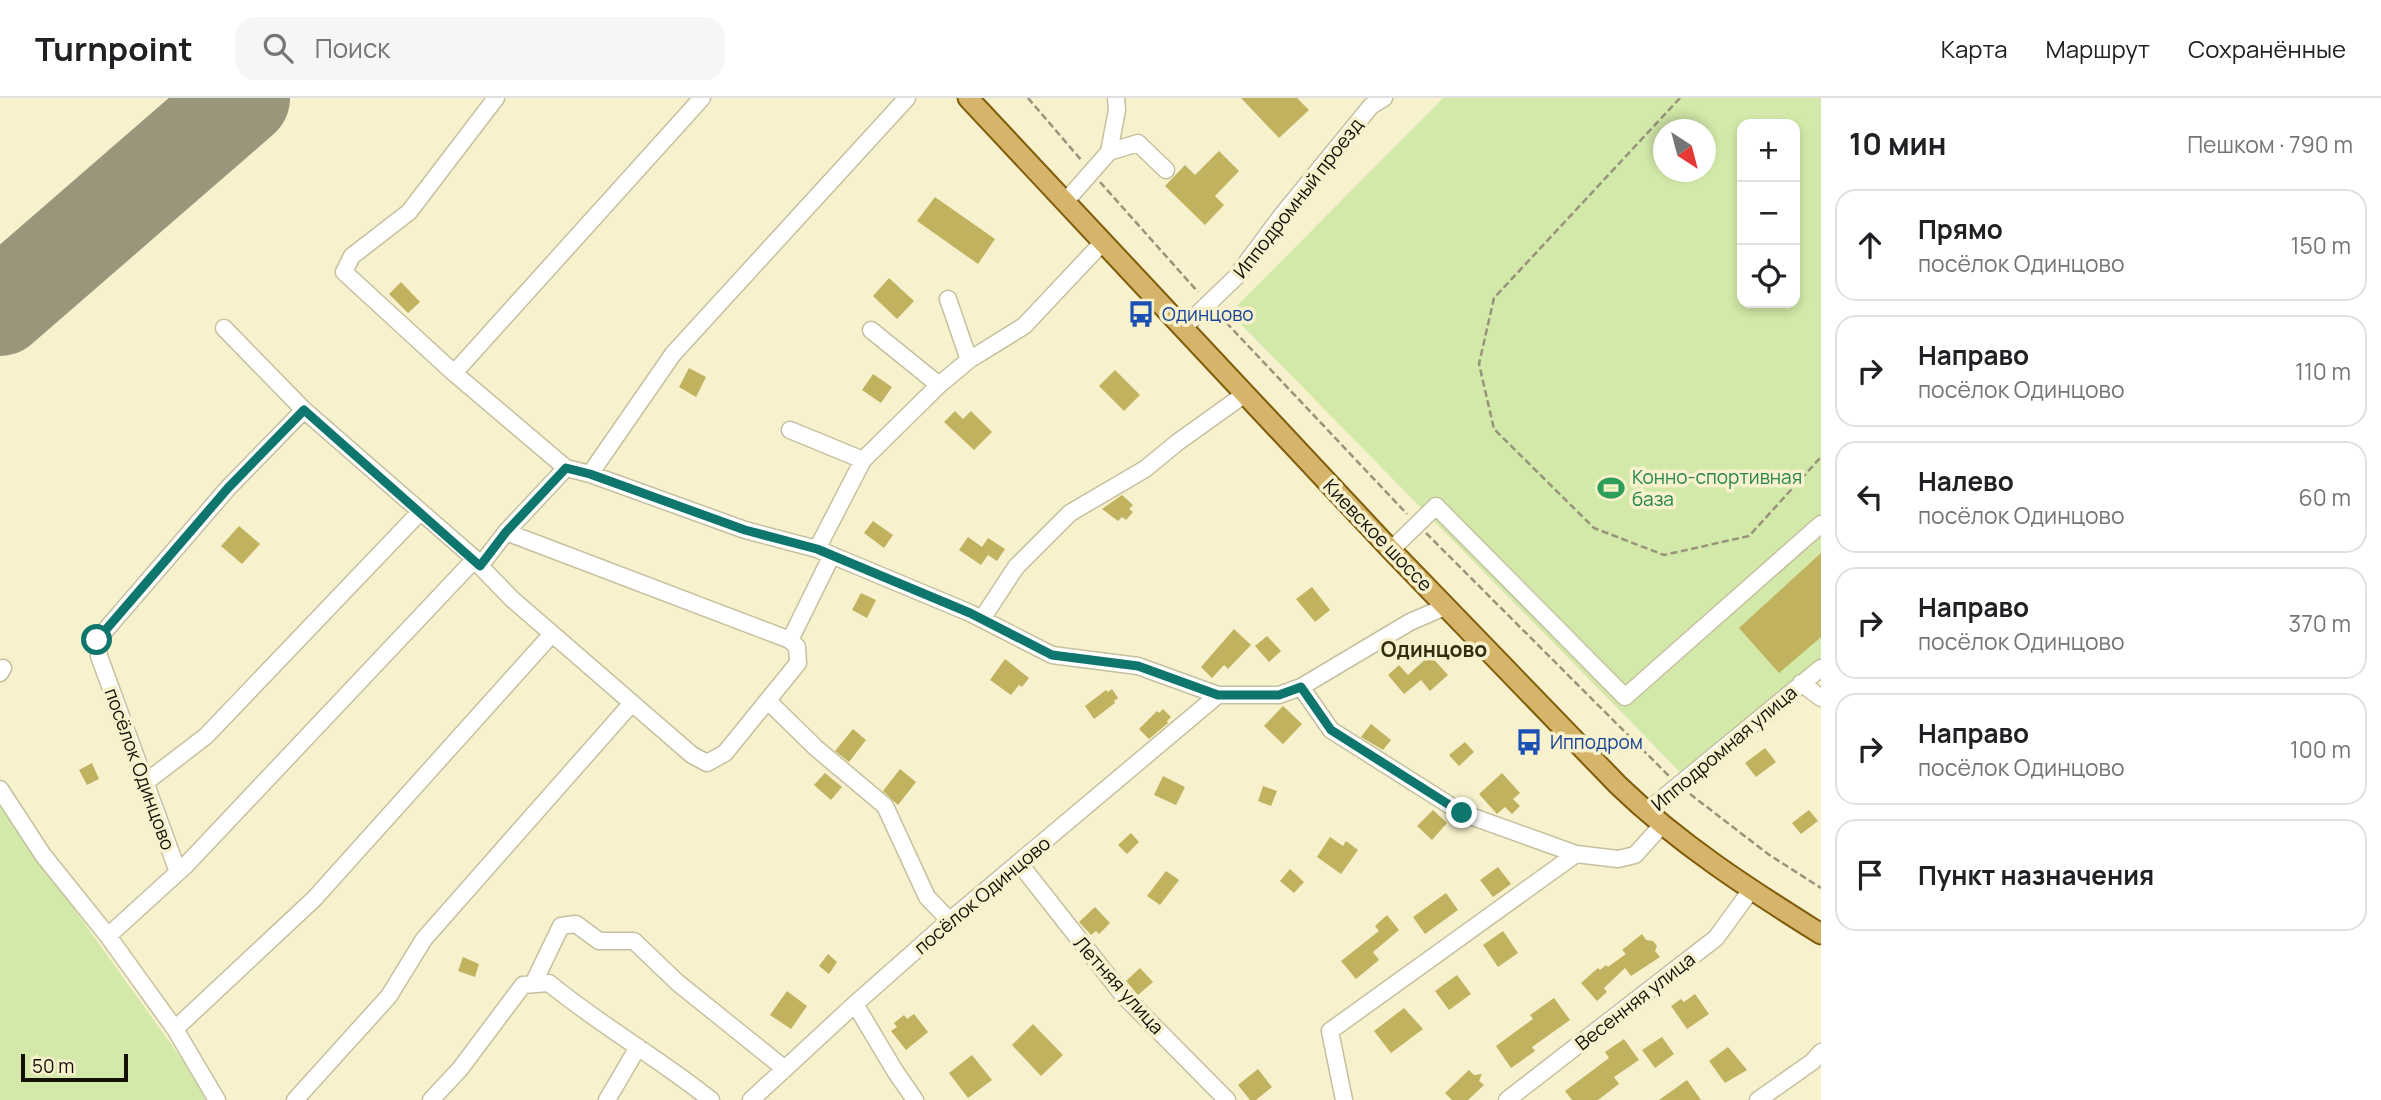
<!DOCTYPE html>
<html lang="ru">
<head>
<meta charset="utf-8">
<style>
  :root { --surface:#fff; --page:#f6f6f6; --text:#202124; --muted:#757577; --line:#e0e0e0 }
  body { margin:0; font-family:Manrope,sans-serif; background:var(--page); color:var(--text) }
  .controls { position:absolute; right:21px; top:21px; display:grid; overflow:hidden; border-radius:14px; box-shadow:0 4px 10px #0003 }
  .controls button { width:63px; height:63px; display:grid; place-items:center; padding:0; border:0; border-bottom:2px solid var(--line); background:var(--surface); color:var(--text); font:35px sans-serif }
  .compass { position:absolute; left:1653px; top:21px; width:63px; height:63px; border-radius:50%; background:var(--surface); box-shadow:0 4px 10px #0003; rotate:144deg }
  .scale { position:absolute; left:21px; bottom:18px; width:107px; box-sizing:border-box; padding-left:7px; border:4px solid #131005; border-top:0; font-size:19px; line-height:24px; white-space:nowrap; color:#131005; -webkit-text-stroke:5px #f7f1ce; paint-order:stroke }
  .stop { position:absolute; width:21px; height:21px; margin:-16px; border:5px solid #0f766e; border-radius:50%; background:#fff }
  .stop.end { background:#0f766e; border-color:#fff; box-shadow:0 2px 7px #0008 }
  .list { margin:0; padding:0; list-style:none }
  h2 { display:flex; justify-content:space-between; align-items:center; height:91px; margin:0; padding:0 28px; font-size:30px }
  h2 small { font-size:23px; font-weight:400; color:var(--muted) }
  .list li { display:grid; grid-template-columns:46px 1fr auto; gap:21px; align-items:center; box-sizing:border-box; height:112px; margin:0 14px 14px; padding:0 14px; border:2px solid var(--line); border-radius:21px }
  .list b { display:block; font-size:26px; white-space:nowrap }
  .list p { margin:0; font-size:23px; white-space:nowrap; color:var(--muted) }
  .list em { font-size:23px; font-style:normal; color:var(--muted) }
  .icon { flex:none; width:38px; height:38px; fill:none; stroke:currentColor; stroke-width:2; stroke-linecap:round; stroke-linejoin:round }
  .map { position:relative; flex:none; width:1821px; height:1002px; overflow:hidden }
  header { display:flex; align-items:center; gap:42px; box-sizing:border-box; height:98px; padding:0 35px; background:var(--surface); border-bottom:2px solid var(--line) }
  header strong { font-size:33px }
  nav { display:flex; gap:38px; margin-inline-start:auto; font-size:24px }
  .search { width:490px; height:63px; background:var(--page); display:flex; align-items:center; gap:18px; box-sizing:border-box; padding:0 24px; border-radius:21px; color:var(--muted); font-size:26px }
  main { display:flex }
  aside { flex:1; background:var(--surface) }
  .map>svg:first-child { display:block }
</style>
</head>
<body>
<header>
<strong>Turnpoint</strong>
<div class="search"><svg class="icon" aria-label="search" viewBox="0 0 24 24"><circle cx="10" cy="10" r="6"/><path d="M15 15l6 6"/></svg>Поиск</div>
<nav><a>Карта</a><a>Маршрут</a><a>Сохранённые</a></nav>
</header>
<main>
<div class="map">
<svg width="1821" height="1002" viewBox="0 0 1821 1002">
  <rect width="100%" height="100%" fill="#f7f1ce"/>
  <!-- green -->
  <path fill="#d2e9a9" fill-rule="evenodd" d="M1443,0H1821V565L1682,676L1230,215ZM1742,26H1795V205H1742ZM1664,32H1706V74H1664Z
    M0,708L196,981L208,1002H0Z"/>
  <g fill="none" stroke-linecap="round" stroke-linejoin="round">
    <!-- runway -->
    <path stroke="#9a967c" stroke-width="96" d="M0,210L242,0"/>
  </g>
  <!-- building -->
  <path fill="#c1b25f" d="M1241,0H1297L1309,12L1279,40Z
    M1219,53L1239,73L1215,98L1224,107L1205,127L1165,88L1185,67L1195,77Z
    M935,99L995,141L978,166L917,123Z
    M889,180L914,203L897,221L873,198Z
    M401,184L420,204L408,215L389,196Z
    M689,270L706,279L696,299L679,289Z
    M1115,272L1140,297L1124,313L1099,288Z
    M873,276L892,289L881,305L862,292Z
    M955,313L963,321L971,313L992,334L974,352L944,324Z
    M1122,397L1133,407L1129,411L1133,414L1126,422L1122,419L1118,423L1102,411Z
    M873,423L893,437L884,450L864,435Z
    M239,428L260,446L242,466L221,448Z
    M968,439L982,449L988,440L1005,451L997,463L988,457L981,467L959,452Z
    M1821,455V539L1779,575L1739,530Z
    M1312,489L1330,512L1315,524L1296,501Z
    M861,495L876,502L867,520L852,512Z
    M1234,531L1251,547L1228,571L1224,567L1212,580L1201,569Z
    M1267,538L1281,553L1269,564L1255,548Z
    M1430,557L1448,577L1430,593L1421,582L1404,596L1388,577L1399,567L1408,577Z
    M1005,561L1029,580L1022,589L1019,587L1011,597L990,582Z
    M1112,591L1118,600L1114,603L1115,605L1094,621L1085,608L1106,592L1108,594Z
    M1283,608L1302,626L1283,646L1264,628Z
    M1163,611L1171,619L1167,623L1168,625L1149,641L1139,631L1157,613L1159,615Z
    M1371,626L1391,642L1383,652L1361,639Z
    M853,631L866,642L849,664L835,653Z
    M1465,644L1474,654L1459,668L1449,657Z
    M1765,650L1776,664L1756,679L1745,665Z
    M92,665L99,681L87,687L79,672Z
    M900,671L916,684L898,707L883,693Z
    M825,675L842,689L831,702L814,687Z
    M1502,675L1520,695L1513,701L1520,708L1512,716L1505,709L1497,716L1479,696Z
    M1163,678L1185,689L1176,707L1154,697Z
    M1263,688L1277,693L1271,708L1258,703Z
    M1433,712L1447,725L1432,742L1417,728Z
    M1809,712L1818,723L1801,736L1792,725Z
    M1131,735L1139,744L1127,756L1118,747Z
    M1330,739L1343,748L1346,743L1358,752L1341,776L1317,759Z
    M1498,769L1511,786L1493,799L1480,782Z
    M1290,771L1304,784L1294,795L1280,783Z
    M1166,773L1179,782L1160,807L1147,798Z
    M1446,795L1458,812L1425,836L1413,819Z
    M1095,809L1110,825L1099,836L1096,833L1091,837L1079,824Z
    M1387,817L1399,832L1373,854L1379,862L1356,881L1341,863L1379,833L1375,828Z
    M1503,833L1518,855L1498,869L1483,847Z
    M1642,836L1646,842L1653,843L1657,848L1655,853L1660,859L1631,878L1625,870L1604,890L1607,894L1597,903L1581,885L1598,870L1600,872L1606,867L1608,869L1626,856L1622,852Z
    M828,856L837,864L829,876L819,868Z
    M463,859L479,866L475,879L458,873Z
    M1140,870L1153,884L1138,897L1126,883Z
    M1457,877L1471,896L1449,912L1435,893Z
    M787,893L807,908L791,931L770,917Z
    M1695,896L1709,916L1687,931L1671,908L1681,901L1684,904Z
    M1554,900L1570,922L1532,949L1535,953L1511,970L1496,948L1533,921L1530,917Z
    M1404,910L1423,931L1391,955L1374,933Z
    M914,916L928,934L906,952L891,933L897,929L894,925L904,917L907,921Z
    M1033,926L1063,957L1041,978L1012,947Z
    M1662,939L1674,956L1655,970L1642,952Z
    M1624,941L1639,962L1614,979L1619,986L1598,1002H1572L1565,993L1609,960L1605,954Z
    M1728,949L1747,972L1725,985L1709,963Z
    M972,957L992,982L968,1000L949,975Z
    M1258,971L1272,989L1256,1002H1250L1238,987Z
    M1469,972L1474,977L1482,976L1479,983L1484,987L1468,1002H1452L1445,995Z
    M1687,982L1701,1002H1659Z"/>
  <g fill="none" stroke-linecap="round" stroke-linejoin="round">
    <defs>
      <path id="minor" d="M496,0L409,114L352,158L344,174L454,275L566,370L590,376L745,432L817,451L970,515L1052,557L1138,568L1218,597
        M1109,54L1138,45L1166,72
        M1065,104L1109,54L1117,12L1116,0
        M948,201L969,262
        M1183,230L1236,179L1282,117L1371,8L1384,0
        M871,232L939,287
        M454,275L702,0
        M304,312L475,461
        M790,332L863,362
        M590,376L673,256L907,0
        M817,451L863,362L939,287L969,262L1024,228L1103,144
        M1391,452L1436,408L1625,599L1821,426
        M480,468L512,501L692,657L707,665L725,655L798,565L797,549L790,542L506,434
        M982,521L1016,469L1070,415L1145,371L1178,344L1245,296
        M790,542L832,457
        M0,575L3,570
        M1801,585L1821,600
        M1301,589L1331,632L1462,715L1576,756
        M768,603L816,650L885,708L927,799L950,823
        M146,684L206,638L420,414
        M0,691L43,757L108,838
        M1646,714L1821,570
        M1019,765L1123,897L1227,1002
        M178,774L99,558L97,542L228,390L304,312L224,230
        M533,886L561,828L576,826L599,843H634L678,885L785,971
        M855,906L895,973L915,1002
        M175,931L314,801L552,536
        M217,1002L175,931L108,838L186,767L475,461L480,468L506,434L566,370
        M295,1002L389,898L424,841L632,605
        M431,1002L460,971L523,887L549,885C601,928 659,960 711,1002
        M607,1002L638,949
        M751,1002L855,906L942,829L1218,597H1279L1301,589L1410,524L1447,508
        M1344,1002L1330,933L1576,756L1618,761L1635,757L1662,727
        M1507,1002L1716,840L1751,792
        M1758,1002L1812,964L1821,954"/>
      <path id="major" d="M968,0L1391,452L1618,687C1679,746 1749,791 1821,836"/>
    </defs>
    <!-- minor casing -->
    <use href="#minor" stroke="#c6c09e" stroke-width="19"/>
    <!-- major casing -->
    <use href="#major" stroke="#805b08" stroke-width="23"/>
    <!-- path -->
    <path stroke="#98937a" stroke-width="2.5" stroke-dasharray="7 3.5" stroke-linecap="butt" d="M1028,0L1082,63
      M1680,0L1494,200L1479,266L1494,331L1594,430L1664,457L1749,438L1821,359
      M1100,84L1198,194
      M1219,217L1407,416
      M1426,435L1669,678
      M1690,696L1768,756L1821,790"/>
    <!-- minor -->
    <use href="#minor" stroke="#fff" stroke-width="16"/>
    <!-- major -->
    <use href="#major" stroke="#d6b56b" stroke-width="19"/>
  </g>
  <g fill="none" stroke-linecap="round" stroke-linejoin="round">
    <!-- route -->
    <path stroke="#0f766e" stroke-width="9" d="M97,542L228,390L304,312L480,468L506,434L566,370L590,376L745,432L817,451L970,515L1052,557L1138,568L1218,597H1279L1301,589L1331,632L1462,715"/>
  </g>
  <!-- icons -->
  <defs>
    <symbol id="bus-bare" viewBox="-9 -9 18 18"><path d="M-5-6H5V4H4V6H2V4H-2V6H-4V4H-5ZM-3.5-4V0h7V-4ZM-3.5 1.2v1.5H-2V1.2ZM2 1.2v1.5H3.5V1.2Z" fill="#1a4fb4" stroke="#f7f1ce" stroke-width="2.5" paint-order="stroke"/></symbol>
    <symbol id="stadium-bare" viewBox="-9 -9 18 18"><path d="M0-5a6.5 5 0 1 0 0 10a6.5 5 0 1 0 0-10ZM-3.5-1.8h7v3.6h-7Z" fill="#2e9e5b" stroke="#f7f1ce" stroke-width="2.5" paint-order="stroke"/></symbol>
  </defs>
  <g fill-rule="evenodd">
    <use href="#bus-bare" x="1122" y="197" width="38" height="38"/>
    <use href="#stadium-bare" x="1592" y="371" width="38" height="38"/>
    <use href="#bus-bare" x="1510" y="625" width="38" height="38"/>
  </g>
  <g text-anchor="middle" stroke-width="7" stroke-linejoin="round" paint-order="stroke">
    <!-- street labels -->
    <g font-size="19" fill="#131005" stroke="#f7f1ce">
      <text transform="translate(1298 100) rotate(-52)" y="7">Ипподромный проезд</text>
      <text transform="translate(1378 437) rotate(46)" y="7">Киевское шоссе</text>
      <text transform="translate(1724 650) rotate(-40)" y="7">Ипподромная улица</text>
      <text transform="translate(140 671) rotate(70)" y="7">посёлок Одинцово</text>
      <text transform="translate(982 797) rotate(-40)" y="7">посёлок Одинцово</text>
      <text transform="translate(1119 887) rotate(48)" y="7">Летняя улица</text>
      <text transform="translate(1635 903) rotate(-38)" y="7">Весенняя улица</text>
    </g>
    <!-- transit labels -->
    <g font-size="19" fill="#164399" stroke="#f7f1ce" text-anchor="start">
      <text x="1162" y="223">Одинцово</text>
      <text x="1550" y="651">Ипподром</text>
    </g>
    <!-- leisure labels -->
    <g font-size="19" fill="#27864d" stroke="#f7f1ce" text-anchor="start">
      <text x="1632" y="386">Конно-спортивная<tspan x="1632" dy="22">база</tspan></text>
    </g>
    <!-- neighbourhood labels -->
    <g font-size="21" font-weight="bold" fill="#322d0f" stroke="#f7f1ce">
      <text x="1434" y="559">Одинцово</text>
    </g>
  </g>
</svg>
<div class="controls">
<button>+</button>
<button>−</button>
<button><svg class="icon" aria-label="locate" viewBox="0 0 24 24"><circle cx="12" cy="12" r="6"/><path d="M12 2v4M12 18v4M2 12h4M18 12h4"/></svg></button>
</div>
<svg class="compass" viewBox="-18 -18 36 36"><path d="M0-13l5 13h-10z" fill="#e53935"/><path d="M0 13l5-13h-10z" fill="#757577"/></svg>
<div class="scale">50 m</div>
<div class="stop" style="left:97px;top:542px"></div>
<div class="stop end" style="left:1462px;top:715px"></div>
</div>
<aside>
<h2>10 мин<small>Пешком · 790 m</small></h2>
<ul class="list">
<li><svg class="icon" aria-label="ahead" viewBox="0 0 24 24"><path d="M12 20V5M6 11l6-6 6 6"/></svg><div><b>Прямо</b><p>посёлок Одинцово</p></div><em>150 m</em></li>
<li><svg class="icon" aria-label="right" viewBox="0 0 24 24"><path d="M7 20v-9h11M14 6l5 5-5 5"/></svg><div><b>Направо</b><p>посёлок Одинцово</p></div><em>110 m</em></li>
<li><svg class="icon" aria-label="left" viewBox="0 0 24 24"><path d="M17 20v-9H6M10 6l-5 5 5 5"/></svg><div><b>Налево</b><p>посёлок Одинцово</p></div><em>60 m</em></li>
<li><svg class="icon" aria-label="right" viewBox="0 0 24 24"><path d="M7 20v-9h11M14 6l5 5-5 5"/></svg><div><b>Направо</b><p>посёлок Одинцово</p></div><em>370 m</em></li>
<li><svg class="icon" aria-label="right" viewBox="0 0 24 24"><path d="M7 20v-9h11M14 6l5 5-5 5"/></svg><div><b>Направо</b><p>посёлок Одинцово</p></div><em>100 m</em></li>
<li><svg class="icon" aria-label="arrive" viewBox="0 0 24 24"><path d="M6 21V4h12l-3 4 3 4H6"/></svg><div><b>Пункт назначения</b></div></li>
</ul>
</aside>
</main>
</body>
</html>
